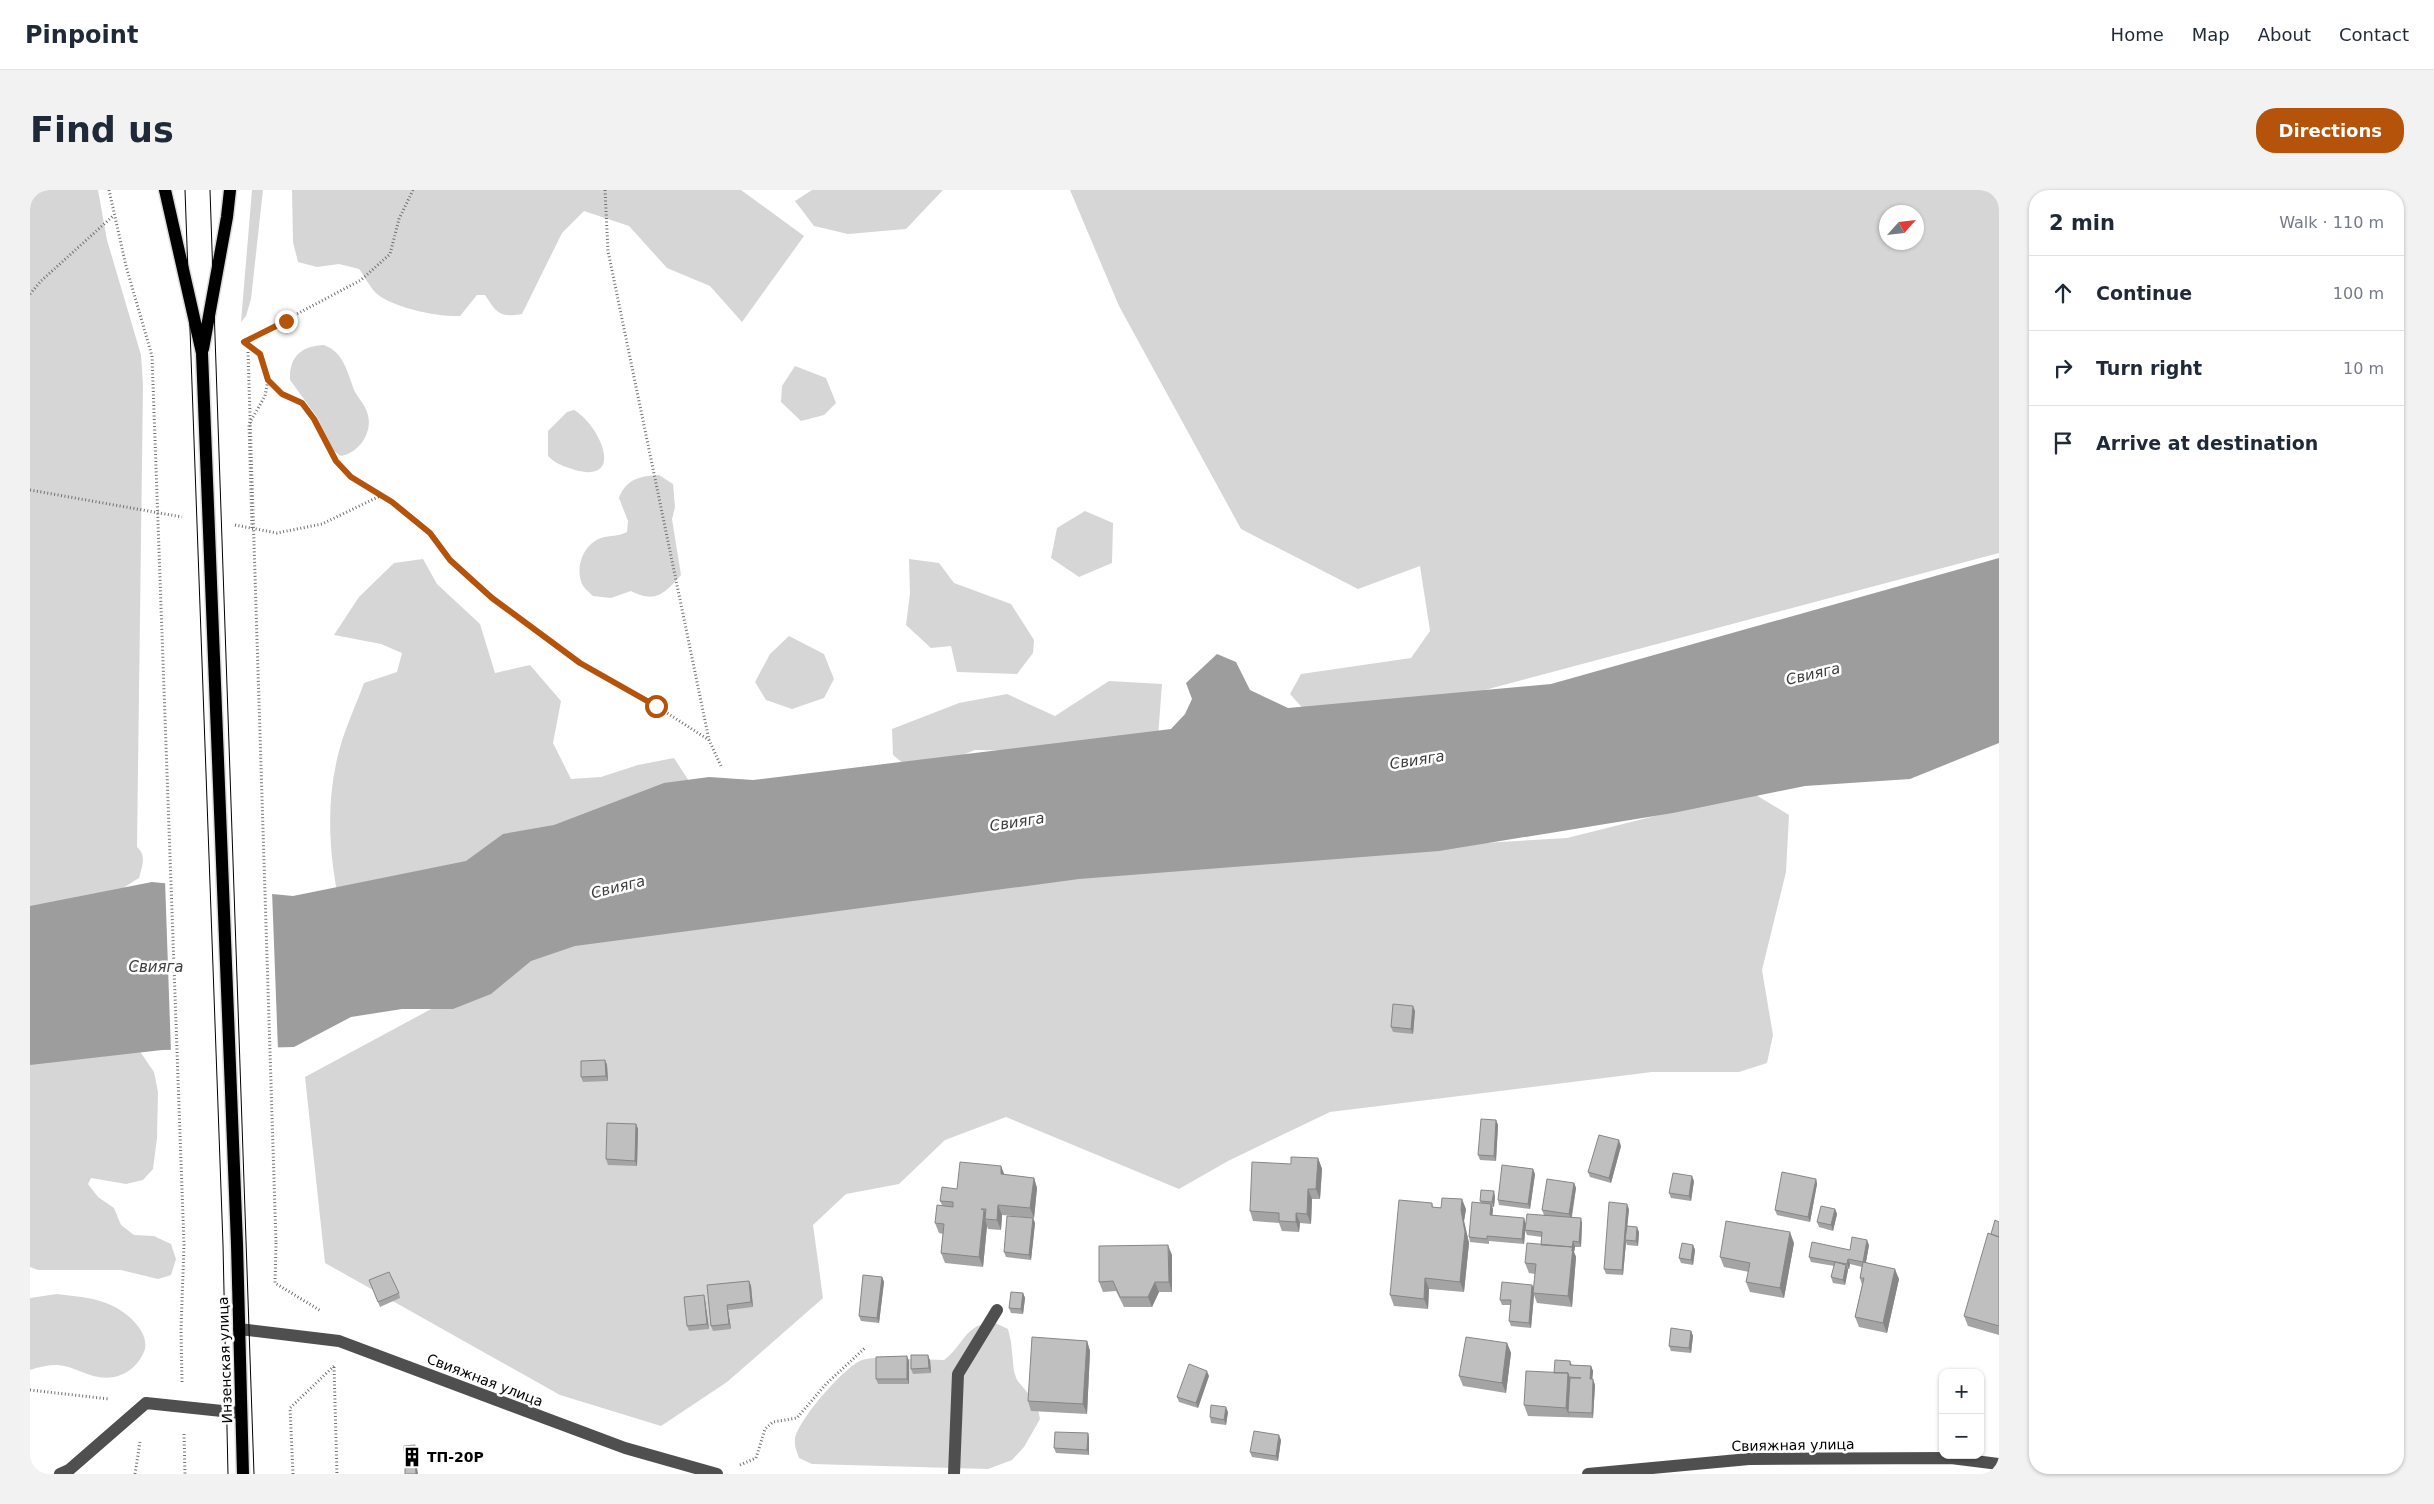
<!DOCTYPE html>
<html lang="en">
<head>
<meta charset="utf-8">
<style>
  :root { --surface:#fff; --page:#f2f2f3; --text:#1f2937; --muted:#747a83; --line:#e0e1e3; --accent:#b45309 }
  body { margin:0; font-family:"DejaVu Sans",sans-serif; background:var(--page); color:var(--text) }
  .controls { position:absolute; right:15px; bottom:15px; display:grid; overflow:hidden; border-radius:10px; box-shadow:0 1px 4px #0004 }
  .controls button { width:45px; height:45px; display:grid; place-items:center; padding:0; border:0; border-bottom:1px solid var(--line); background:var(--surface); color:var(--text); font:25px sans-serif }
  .compass { position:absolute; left:1849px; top:15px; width:45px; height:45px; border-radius:50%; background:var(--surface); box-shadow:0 1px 4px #0004; rotate:63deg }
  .stop { position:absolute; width:15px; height:15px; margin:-11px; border:4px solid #b45309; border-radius:50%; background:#fff }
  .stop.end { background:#b45309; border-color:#fff; box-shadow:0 1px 5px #0008 }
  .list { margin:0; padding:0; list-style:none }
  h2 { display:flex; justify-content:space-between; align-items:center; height:65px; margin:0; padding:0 20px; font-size:21px }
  h2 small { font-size:16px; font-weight:400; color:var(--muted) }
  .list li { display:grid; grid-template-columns:32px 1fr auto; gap:15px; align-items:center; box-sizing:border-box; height:75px; padding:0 20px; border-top:1px solid var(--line) }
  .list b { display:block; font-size:19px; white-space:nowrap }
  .list em { font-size:16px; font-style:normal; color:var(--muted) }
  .icon { flex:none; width:28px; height:28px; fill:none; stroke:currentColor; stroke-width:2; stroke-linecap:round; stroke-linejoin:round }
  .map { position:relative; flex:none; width:1969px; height:1284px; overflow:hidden; border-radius:20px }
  header { display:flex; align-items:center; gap:30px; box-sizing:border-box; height:70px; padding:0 25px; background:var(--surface); border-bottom:1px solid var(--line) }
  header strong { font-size:24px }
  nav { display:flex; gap:28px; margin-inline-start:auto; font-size:18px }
  .intro { display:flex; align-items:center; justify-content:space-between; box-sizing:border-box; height:120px; padding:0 30px }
  h1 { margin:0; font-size:35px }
  .button { padding:12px 22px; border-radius:20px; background:var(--accent); color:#fff; font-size:18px; font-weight:700 }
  main { display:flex; gap:30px; padding:0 30px }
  aside { flex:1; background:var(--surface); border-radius:20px; box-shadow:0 1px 4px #0004 }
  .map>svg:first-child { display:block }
</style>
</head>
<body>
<header>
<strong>Pinpoint</strong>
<nav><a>Home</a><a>Map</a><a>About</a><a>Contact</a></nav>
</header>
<div class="intro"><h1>Find us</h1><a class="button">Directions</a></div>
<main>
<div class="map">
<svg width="1969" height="1284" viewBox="0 0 1969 1284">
  <rect width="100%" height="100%" fill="#fff"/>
  <!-- green -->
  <path fill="#d6d6d6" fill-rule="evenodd" d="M0,0H68L77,50L111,165L113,195L107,657C117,666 112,676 109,688L82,705L0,729Z
    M222,0H233L221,109L216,126L211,132Z
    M262,0H711L774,46L712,132L680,96L637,78L599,36L554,21L532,43L492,124C469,128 467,123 455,105H447L430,126C408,127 364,118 347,104C340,98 335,86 329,79L309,74L287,77L268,72L263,52Z
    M782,0H913L876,39L818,44L784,36L765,11Z
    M1040,0H1969V363L1387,518L1284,531L1260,504L1271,484L1381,468L1400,441L1390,376L1328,399L1211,339L1089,116ZM1856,22H1886V52H1856Z
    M294,155C315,163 317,183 325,202C329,209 335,215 337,222C344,241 330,263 311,266L304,261L287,227L260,190C259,166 272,156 294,155Z
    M765,176L796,188L806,213L794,225L771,231L751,212L752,196Z
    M544,220C570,235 596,294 545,280C533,276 526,274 518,266V241L537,222Z
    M629,285L643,294L645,317L642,329L651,385C635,403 626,414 601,401L581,408L563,406C559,402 552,397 551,391C546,375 554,354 571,348C581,345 587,347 597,342L598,331L589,308C596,289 610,286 629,285Z
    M1055,321L1083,333L1082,373L1049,387L1021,368L1027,338Z
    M393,369L407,394L450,434L465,483L500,475L531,511L523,553L541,589L571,587L608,575L644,568L666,602L459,675L311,721C299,668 295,614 309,561C315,538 326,515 334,493L367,482L372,463L351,454L304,445L329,407L364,373Z
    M879,369L909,373L924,393L981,414L1004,450L1003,463L987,484L927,482L921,456L901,458L876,435L880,404Z
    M759,446L794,464L804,489L794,508L762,519L736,510L725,492L740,464Z
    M1079,491L1132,494L1128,547L1002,561L945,560L886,584L863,565L862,539L929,513L977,504L1025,526Z
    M1721,602L1759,625L1756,682L1732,780L1743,845L1737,873L1709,882H1622L1300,922L1198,971L1149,999L976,927L915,950L869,994L816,1004L783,1035L793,1108L697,1192L631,1236L530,1205L295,1073L275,887L531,749L1146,671L1537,648Z
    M0,858L109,860L124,882L128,902L127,948L123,979L113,990L96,994L61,988L58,994L68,1007L84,1018L91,1035L104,1045L124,1046L141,1054L146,1069L141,1085L128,1089L91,1080H8L0,1077Z
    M27,1104C43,1106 60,1107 76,1113C93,1119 119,1139 115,1159C112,1169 103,1180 93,1184C67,1196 49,1176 27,1175C18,1175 8,1177 0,1180V1108Z
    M963,1132L978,1139L981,1152L984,1182L987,1190L1007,1214L1010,1229L994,1257L982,1270L958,1279L782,1274L769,1268C767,1262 764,1256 765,1249C768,1230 814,1177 832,1170C836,1169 840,1168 844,1168L914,1170C934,1155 934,1135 963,1132Z"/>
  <!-- water -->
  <path fill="#9d9d9d" d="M1969,368V553L1880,589L1775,596L1643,623L1409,661L1049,689L545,756L501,771L461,804L423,819H372L321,827L264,857L132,860L0,875V716L122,692L263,706L436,671L473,644L524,635L634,593L679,587L723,590L1141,539L1155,524L1162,509L1156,493L1187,464L1206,472L1220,500L1258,518L1521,494Z"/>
  <!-- pier -->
  <path fill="#fff" d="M135,690L242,701L248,860L141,863Z"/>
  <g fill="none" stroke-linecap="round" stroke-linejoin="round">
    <defs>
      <path id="major" d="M135,0L172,163
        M173,159L197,27L200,0
        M207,1054L213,1284"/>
    </defs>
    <!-- major casing -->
    <use href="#major" stroke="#dbdbdb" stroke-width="15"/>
    <!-- path -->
    <path stroke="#717171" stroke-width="3" stroke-dasharray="1 2.5" stroke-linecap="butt" d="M79,0L96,76L122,166
      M383,0L369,29L360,64L331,90L214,152L230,164L238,190L252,204L272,213L284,229L306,271L321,287L362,312L400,343L420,370L462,408L550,473L626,516L679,550
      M575,0L578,61L679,550L691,576
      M0,104L11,91L83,26
      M0,300L152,327
      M205,335L247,343L292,334L350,306
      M222,338L219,234L235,206L238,190
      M246,1053L245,1093L291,1121
      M304,1177L307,1284
      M152,1192L151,1139L154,1055
      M0,1200L79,1209
      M154,1244L155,1284
      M710,1275L726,1268L735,1239L743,1232L767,1228L796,1194L836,1157
      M105,1284L110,1252
      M263,1284L260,1218L304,1176"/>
    <!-- minor -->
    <path stroke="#4f4f4f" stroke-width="12" d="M209,1139L309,1151L595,1258L687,1284
      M30,1284L39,1280L116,1213L211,1223
      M924,1284L928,1184L967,1120
      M1558,1284L1719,1269L1921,1268L1969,1274"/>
    <!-- major -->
    <use href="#major" stroke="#000" stroke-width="12"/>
    <!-- tram -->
    <path stroke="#000" stroke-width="1" d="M155,0L193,1055L198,1284
      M180,0L224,1284"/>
    <defs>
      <path id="major-bridge" d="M172,163L207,1054"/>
    </defs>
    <!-- major-bridge casing -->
    <use href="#major-bridge" stroke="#dbdbdb" stroke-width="15" stroke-linecap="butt"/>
    <!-- path-bridge -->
    <path stroke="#717171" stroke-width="3" stroke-dasharray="1 2.5" stroke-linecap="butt" d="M218,162L246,1053
      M122,166L154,1055"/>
    <!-- major-bridge -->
    <use href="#major-bridge" stroke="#000" stroke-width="12"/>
  </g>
  <!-- wall -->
  <path fill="#a4a4a4" d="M1385,821L1383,844L1363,842L1361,837Z
    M575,870L577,875L578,891L553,892L551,887Z
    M1466,930L1468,935L1466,971L1450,970L1448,965Z
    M606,934L608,939L607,976L578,975L576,969Z
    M1591,956L1581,993L1560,987L1558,982Z
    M1288,968L1292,979L1290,1009H1282L1281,1034L1270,1033L1269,1042L1252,1041L1249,1033L1223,1031L1220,1021Z
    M971,976L974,985L1004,988L1007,998L1004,1028H1003L1005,1033L1001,1070L976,1067L974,1062L1002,1028L972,1025L971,1040L958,1039L957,1036L953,1077L915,1073L911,1063L913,1044L909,1043L905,1033L912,1015L910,1011L927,999Z
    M1505,984L1500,1019L1469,1015L1468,1010Z
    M1786,989L1787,994L1780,1032L1747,1025L1745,1020Z
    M1664,991L1661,1011L1641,1008L1639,1003Z
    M1544,993L1546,998L1542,1027L1552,1033L1551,1057H1545L1544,1062L1546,1067L1542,1117L1507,1113L1504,1105L1501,1138L1481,1136L1479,1131L1481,1115H1472L1470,1110L1502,1095L1504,1098L1505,1084L1499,1083L1495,1073L1511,1055L1512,1047L1497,1045L1495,1040L1494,1054L1459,1051V1054L1440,1052L1439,1047L1451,1013L1450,1011L1465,1006L1464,1017H1462L1463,1019L1462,1025L1496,1033L1514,1025L1512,1020Z
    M1402,1013L1403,1017L1436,1019L1434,1031L1439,1053L1434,1102L1399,1099L1398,1119L1364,1116L1360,1105Z
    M1599,1019L1597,1036L1609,1042L1608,1056L1597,1055L1596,1052L1593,1085L1576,1084L1574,1079Z
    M1805,1019L1807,1024L1803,1041L1789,1037L1787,1032Z
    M1969,1032V1145L1938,1136L1934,1126L1961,1044Z
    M1764,1053L1754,1108L1720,1102L1716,1092L1719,1082L1694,1077L1690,1067Z
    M1663,1055L1665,1060L1663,1075L1651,1073L1649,1068Z
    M1839,1055L1836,1072L1869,1089L1857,1143L1829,1137L1825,1127L1832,1095L1830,1088L1832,1077L1820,1074L1819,1079H1818V1080L1815,1095L1803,1093L1801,1087L1804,1076L1781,1072L1779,1067L1820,1060Z
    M1142,1065V1102H1129L1122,1117H1094L1086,1101L1073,1102L1069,1092Z
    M852,1087L854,1092L849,1133L831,1131L829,1126Z
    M339,1090L369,1103L370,1108L350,1117Z
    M719,1091L721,1096L723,1117L698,1120L701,1139L683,1141L681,1136L677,1095Z
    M993,1103L995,1108L993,1124L981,1123L979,1118Z
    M675,1110L679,1139L659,1141L657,1136Z
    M1661,1141L1663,1146L1661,1163L1641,1161L1639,1156Z
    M1057,1151L1060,1161L1057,1224L1001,1221L998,1211Z
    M1477,1153L1481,1163L1476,1203L1433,1196L1429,1186Z
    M900,1170L901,1183L883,1184L881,1179Z
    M879,1171V1194H848L846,1189Z
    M1540,1171L1542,1175L1561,1176L1563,1181L1562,1189L1565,1195L1563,1228L1498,1226L1494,1215L1524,1183Z
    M1179,1186L1168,1218L1149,1212L1147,1207Z
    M1198,1222L1196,1235L1181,1233L1180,1227Z
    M1058,1243L1059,1248V1265L1026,1263L1024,1258Z
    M1251,1250L1248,1271L1222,1267L1220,1262Z
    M385,1255L387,1261V1273H386L387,1277L376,1272L375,1269Z"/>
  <!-- shaded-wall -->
  <path fill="#868686" d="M1383,816L1385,821L1383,844L1381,839Z
    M575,870L577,875L578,891L576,886Z
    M1466,930L1468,935L1466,971L1464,966Z
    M606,934L608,939L607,976L605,971Z
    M1589,950L1591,956L1581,993L1579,988Z
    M1288,968L1292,979L1290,1009L1286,999Z
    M971,976L975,986L971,984Z
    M1503,979L1505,984L1500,1019L1498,1014Z
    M1662,986L1664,991L1661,1011L1659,1006Z
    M1004,988L1007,998L1004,1028L1000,1018Z
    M1786,989L1787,994L1780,1032L1778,1027Z
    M1544,993L1546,998L1541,1029L1539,1024Z
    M1278,999L1282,1009L1281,1034L1277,1024Z
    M1464,1001L1465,1006L1464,1017L1462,1012Z
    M1432,1009L1436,1019L1434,1031L1439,1053L1434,1102L1430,1092L1431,1020Z
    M1461,1014L1463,1019L1462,1030L1460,1025Z
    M1597,1014L1599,1019L1596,1050H1595L1596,1052L1593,1085L1592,1080Z
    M968,1015L972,1025L971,1040L967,1030Z
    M1805,1019L1807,1024L1803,1041L1801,1035Z
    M954,1020L958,1029H955L957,1036L953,1077L949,1067Z
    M1266,1023L1270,1033L1269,1042L1266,1032Z
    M1003,1028L1005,1033L1001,1070L999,1065Z
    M1494,1028L1496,1034L1494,1054L1492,1049Z
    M1551,1028L1552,1033L1551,1057L1549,1052Z
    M1607,1037L1609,1042L1608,1056L1606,1051Z
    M1760,1042L1764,1053L1754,1108L1750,1098Z
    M1837,1050L1839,1055L1835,1077L1833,1072Z
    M1543,1051L1545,1057L1544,1062L1546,1067L1542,1117L1538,1106Z
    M1138,1055L1142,1065V1102L1139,1092Z
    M1663,1055L1665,1060L1663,1075L1661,1070Z
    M1818,1069L1820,1074L1819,1079L1817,1074Z
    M1816,1075L1818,1080L1815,1095L1813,1090Z
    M1865,1079L1869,1089L1857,1143L1853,1133Z
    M852,1087L854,1092L849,1133L847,1128Z
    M1395,1088L1399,1099L1398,1119L1394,1109Z
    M719,1091L721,1096L723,1117L721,1112Z
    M1125,1092L1129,1102L1122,1117L1118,1107Z
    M1502,1095L1504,1100L1503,1103L1504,1105L1501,1138L1499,1133Z
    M993,1103L995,1108L993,1124L991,1119Z
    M674,1105L675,1110L679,1139L677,1134Z
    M697,1115L698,1120L701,1139L699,1134Z
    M1661,1141L1663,1146L1661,1163L1659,1158Z
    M1057,1151L1060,1161L1057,1224L1053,1214Z
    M1477,1153L1481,1163L1476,1203L1472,1193Z
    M898,1165L900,1170L901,1183L899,1178Z
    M877,1166L879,1171V1194L877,1189Z
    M1561,1176L1563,1181L1562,1194L1560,1189Z
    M1177,1181L1179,1186L1168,1218L1166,1213Z
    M1538,1183L1541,1193L1538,1222L1540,1228L1536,1218Z
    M1563,1189L1565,1195L1563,1228L1562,1223Z
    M1196,1217L1198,1222L1196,1235L1194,1230Z
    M1058,1243L1059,1248V1265L1057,1260Z
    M1249,1245L1251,1250L1248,1271L1246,1266Z
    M385,1255L387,1261V1273L386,1268Z
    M385,1272L387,1277L388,1284H386Z"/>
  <!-- building -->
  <path fill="#bfbfbf" stroke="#868686" d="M1363,814L1383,816L1381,839L1361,837Z
    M575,870L576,886L551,887V871Z
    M1451,929L1466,930L1464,966L1448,965Z
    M577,933L606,934L605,971L576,969Z
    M1569,945L1589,950L1579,988L1558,982Z
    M1261,967L1288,968L1286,999H1278L1277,1024L1266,1023V1032L1249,1031V1023L1220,1021L1222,972L1261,974Z
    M930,972L971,976V984L1004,988L1000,1018L968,1015L967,1030L955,1029L956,1019H951L954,1020L949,1067L911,1063L914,1034L905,1033L907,1015L923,1017V1012L910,1011L912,997L927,999Z
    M1472,975L1503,979L1498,1014L1468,1010Z
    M1752,982L1786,989L1778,1027L1745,1020Z
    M1643,983L1662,986L1659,1006L1639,1003Z
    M1517,989L1544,993L1539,1024L1512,1020Z
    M1451,1000L1464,1001L1462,1012L1450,1011Z
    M1412,1008L1432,1009L1431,1020L1435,1042L1430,1092L1395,1088L1394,1109L1360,1105L1369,1010L1402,1013V1017L1411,1018Z
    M1442,1012L1461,1014L1460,1025L1494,1028L1492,1049L1457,1046V1049L1439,1047Z
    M1579,1012L1597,1014L1592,1080L1574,1079Z
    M1791,1016L1805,1019L1801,1035L1787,1032Z
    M1497,1024L1551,1028L1549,1052L1543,1051L1542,1061L1543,1057L1511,1055L1512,1042L1495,1040Z
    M977,1026L1003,1028L999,1065L974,1062Z
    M1965,1030L1969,1032V1047L1961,1044Z
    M1696,1031L1760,1042L1750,1098L1716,1092L1720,1073L1690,1067Z
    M1597,1036L1607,1037L1606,1051L1595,1050Z
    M1958,1043L1969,1047V1136L1934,1126Z
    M1822,1047L1837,1050L1833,1072L1818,1069L1817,1074L1779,1067L1782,1052L1820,1060Z
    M1497,1053L1543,1057L1538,1106L1503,1103L1506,1074L1495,1073Z
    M1652,1053L1663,1055L1661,1070L1649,1068Z
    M1138,1055L1139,1092H1125L1118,1107H1090L1083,1091L1069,1092V1056Z
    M1805,1072L1816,1075L1813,1090L1801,1087Z
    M1833,1072L1865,1079L1853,1133L1825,1127L1834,1088H1830Z
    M359,1082L369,1103L348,1112L339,1090Z
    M833,1085L852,1087L847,1128L829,1126Z
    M719,1091L721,1112L697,1115L699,1134L681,1136L677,1095Z
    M1472,1092L1502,1095L1499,1133L1479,1131L1481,1110H1470Z
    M981,1102L993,1103L991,1119L979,1118Z
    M674,1105L677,1134L657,1136L654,1107Z
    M1641,1138L1661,1141L1659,1158L1639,1156Z
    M1002,1147L1057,1151L1053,1214L998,1211Z
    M1436,1147L1477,1153L1472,1193L1429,1186Z
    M881,1165H898L899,1178L881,1179Z
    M877,1166V1189H846V1167Z
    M1525,1170L1540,1171V1175L1561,1176L1560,1189H1563L1562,1223L1538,1222L1540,1188H1551L1539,1187L1538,1183H1524Z
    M1159,1174L1177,1181L1166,1213L1147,1207Z
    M1496,1181L1538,1183L1536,1218L1494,1215Z
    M1181,1215L1196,1217L1194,1230L1180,1227Z
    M1224,1241L1249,1245L1246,1266L1220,1262Z
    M1025,1242L1058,1243L1057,1260L1024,1258Z
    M385,1255L386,1268L375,1269L374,1256Z
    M375,1272H385L386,1284H375Z"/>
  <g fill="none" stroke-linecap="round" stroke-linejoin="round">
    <!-- route -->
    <path stroke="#b45309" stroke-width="6" d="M256,131L214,152L230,164L238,190L252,204L272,213L284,229L306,271L321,287L362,312L400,343L420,370L462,408L550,473L626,516"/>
  </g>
  <!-- icons -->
  <defs>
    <symbol id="building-bare" viewBox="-9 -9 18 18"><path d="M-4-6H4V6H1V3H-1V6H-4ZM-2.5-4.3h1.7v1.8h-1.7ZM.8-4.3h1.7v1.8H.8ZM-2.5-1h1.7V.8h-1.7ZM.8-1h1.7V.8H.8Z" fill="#000" stroke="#fff" stroke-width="2.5" paint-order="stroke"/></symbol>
  </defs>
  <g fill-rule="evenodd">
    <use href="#building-bare" x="368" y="1253" width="28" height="28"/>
  </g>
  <g text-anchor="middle" stroke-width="5" stroke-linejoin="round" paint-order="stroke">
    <!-- street labels -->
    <g font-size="14" fill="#000" stroke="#fff">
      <text transform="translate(195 1170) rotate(-92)" y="5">Инзенская улица</text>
      <text transform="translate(455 1190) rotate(21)" y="5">Свияжная улица</text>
      <text transform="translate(1763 1255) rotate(-1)" y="5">Свияжная улица</text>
    </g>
    <!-- poi labels -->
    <g font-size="14" font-weight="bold" fill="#000" stroke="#fff" text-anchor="start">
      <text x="397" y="1272">ТП-20Р</text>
    </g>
    <!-- water labels -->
    <g font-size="15" font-style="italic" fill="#3e3e3e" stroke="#fff">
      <text transform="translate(1783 484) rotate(-13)" y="5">Свияга</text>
      <text transform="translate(1387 570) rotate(-9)" y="5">Свияга</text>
      <text transform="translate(987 632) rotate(-9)" y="5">Свияга</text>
      <text transform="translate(588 697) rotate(-14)" y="5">Свияга</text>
      <text x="126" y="782">Свияга</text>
    </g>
  </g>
</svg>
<div class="controls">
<button>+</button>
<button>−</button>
</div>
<svg class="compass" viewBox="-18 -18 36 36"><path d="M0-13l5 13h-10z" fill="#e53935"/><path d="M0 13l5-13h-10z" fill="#747a83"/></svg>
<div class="stop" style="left:626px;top:516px"></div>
<div class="stop end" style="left:256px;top:131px"></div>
</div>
<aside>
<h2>2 min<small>Walk · 110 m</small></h2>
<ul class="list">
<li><svg class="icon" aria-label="ahead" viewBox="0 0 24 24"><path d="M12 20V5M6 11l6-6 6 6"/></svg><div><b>Continue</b></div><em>100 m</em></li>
<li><svg class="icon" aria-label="right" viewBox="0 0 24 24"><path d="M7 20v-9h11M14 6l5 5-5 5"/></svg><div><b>Turn right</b></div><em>10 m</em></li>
<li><svg class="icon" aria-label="arrive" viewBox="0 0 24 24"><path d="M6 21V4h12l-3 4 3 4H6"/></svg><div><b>Arrive at destination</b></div></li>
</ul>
</aside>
</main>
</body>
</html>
